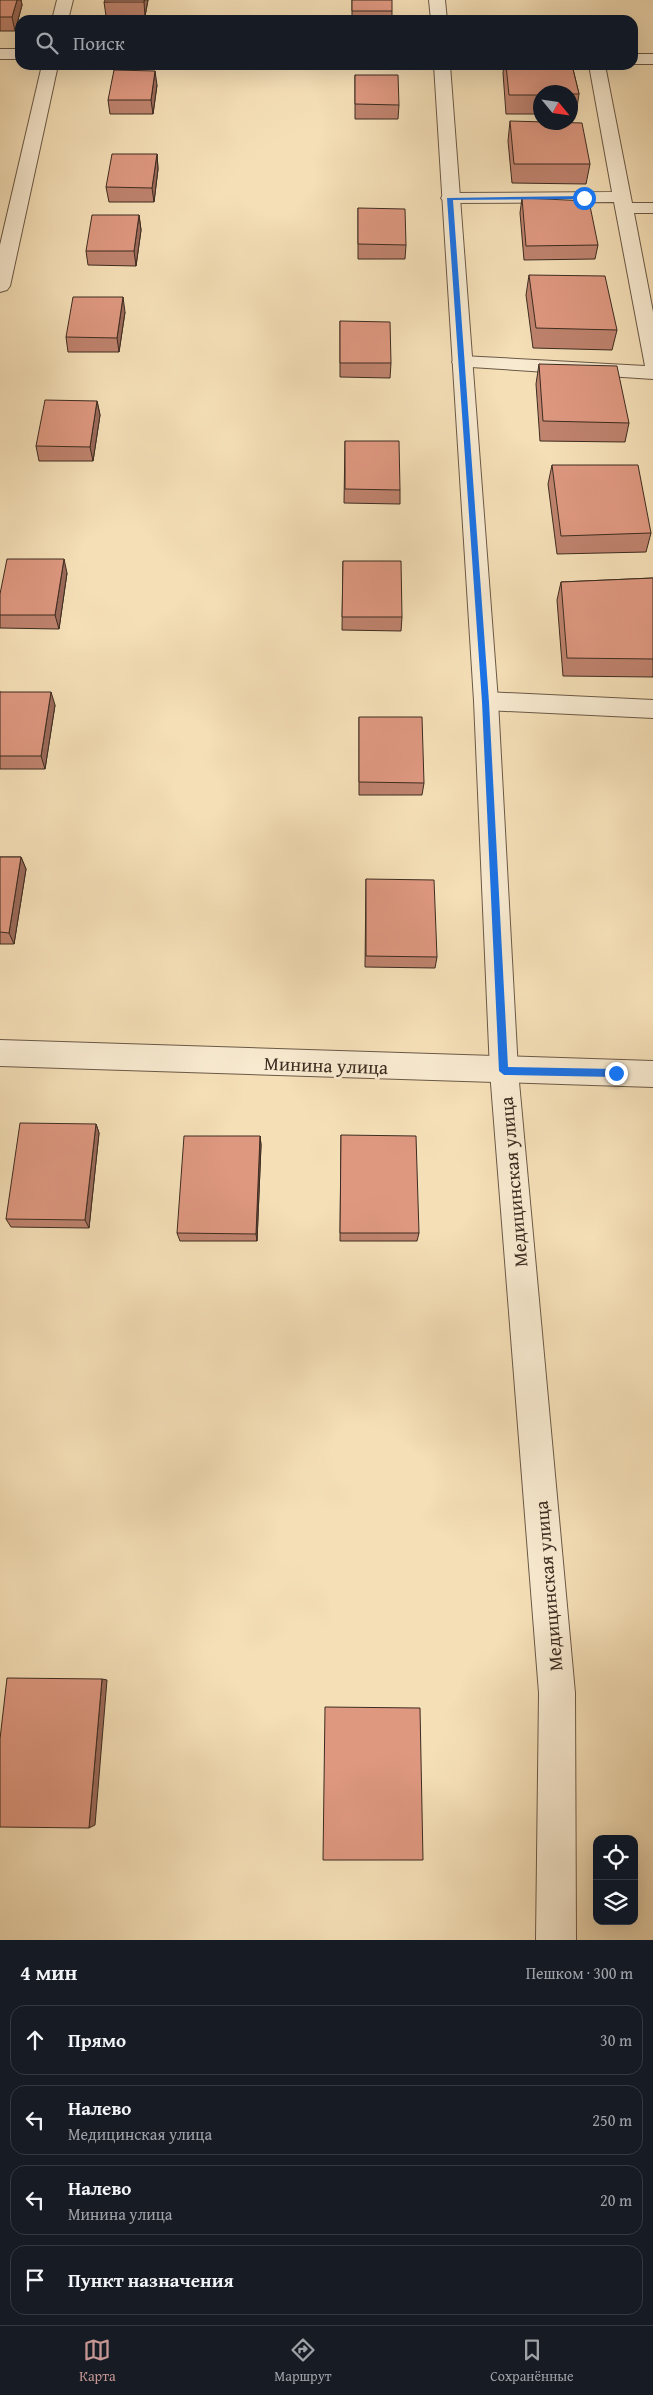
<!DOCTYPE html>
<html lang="ru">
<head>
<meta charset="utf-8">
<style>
  :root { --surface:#171b24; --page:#242831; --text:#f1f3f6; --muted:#9ea1a6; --line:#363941; --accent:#c59692 }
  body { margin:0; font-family:"Gentium Book Plus",serif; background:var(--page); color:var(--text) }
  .controls { position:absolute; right:15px; bottom:15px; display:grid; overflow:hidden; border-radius:10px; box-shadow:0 5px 20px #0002 }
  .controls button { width:45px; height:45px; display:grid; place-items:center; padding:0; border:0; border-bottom:1px solid var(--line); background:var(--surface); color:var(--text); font:25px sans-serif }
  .compass { position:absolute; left:533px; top:85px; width:45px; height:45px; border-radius:50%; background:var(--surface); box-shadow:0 5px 20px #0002; rotate:119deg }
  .stop { position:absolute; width:15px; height:15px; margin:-11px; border:4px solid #1a73e8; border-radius:50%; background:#fff }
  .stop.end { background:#1a73e8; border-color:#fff; box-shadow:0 1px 5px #0008 }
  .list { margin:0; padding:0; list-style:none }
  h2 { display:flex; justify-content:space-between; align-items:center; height:65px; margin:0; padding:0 20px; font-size:21px }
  h2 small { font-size:16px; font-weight:400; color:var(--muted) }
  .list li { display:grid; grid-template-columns:32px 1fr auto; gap:15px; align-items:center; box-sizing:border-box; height:70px; margin:0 10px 10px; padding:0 10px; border:1px solid var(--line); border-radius:15px }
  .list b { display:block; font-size:19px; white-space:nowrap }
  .list p { margin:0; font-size:16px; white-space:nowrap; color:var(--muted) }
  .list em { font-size:16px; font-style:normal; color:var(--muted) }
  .icon { flex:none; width:28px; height:28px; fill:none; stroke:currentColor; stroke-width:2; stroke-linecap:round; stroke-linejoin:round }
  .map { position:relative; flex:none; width:653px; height:1940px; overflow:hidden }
  .search { position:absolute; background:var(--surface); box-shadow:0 5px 20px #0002; left:15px; right:15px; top:15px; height:55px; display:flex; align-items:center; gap:12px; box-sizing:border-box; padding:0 18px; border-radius:15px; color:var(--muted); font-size:19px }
  .sheet { height:385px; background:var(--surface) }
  nav { display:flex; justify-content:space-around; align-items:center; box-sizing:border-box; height:70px; border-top:1px solid var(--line); background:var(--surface); font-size:14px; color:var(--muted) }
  nav a { display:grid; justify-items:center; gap:2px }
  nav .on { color:var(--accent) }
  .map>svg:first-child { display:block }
</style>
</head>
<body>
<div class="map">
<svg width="653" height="1940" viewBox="0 0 653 1940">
  <rect width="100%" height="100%" fill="#f5dfb7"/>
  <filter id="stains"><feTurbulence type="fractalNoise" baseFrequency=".004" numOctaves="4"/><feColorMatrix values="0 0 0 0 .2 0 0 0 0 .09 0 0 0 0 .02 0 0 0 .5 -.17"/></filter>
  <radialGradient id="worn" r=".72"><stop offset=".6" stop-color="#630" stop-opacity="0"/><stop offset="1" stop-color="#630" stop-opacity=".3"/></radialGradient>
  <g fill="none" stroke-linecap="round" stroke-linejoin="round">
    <defs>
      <path id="minor" d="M57,0H73L68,20H52Z
        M0,49H20V59H0Z
        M633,54H653V64H633Z
        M42,65H58L10,286L7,290L0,292V245Z
        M589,65H605L632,203H653V213H634L653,312V379L455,366L452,362L455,358L462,356L645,366L614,202L450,203L444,202L441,198L444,194L450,193L612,192Z
        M486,692L653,700V718L486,710L477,708L474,701L477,694Z
        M0,1040L653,1061V1087L0,1066Z"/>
      <path id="tertiary" d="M429,0H445L447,20H431Z
        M434,65H450L498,701L518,1071L575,1693L576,1940H536L539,1693L490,1071L474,701Z"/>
    </defs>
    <!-- minor casing -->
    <use href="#minor" stroke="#6b5946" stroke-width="2"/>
    <!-- tertiary casing -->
    <use href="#tertiary" stroke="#6b5946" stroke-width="2"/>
    <!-- minor -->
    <use href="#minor" fill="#f8ead0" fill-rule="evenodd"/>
    <!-- tertiary -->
    <use href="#tertiary" fill="#f8ead0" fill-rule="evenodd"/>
  </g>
  <!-- wall -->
  <path fill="#bf836e" stroke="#3d2c21" d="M0,0H21L22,5L15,31H0Z
    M148,0L145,16H106L104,2Z
    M352,0L392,11V20H352Z
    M504,65H572L579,94L576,114H570V92H540V114H506L503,73Z
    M355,75L399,105L398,119H355Z
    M157,85L153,114H110L108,100Z
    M510,121L590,164L586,184L512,183L508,141Z
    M157,154L158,169L154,202H109L106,187Z
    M522,198L598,245L595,259L524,260L520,213Z
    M358,208L406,245L405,259H358Z
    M139,215L141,230L136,266L88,265L86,251Z
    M529,275L617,330L612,350L533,348L526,295Z
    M125,312L119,352H68L66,337Z
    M340,321L391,363L390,378L340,377Z
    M539,364L629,423L625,442L540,441L536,384Z
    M97,401L100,415L93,461H39L36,446Z
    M345,441L400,490V504L344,503Z
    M552,465L651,533L646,552L557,554L548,484Z
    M343,561L402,617L401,631L342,630Z
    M67,573L59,629L0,628V594Z
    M653,578V677L563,676L557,600L561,582Z
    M0,692L55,705L45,769H0Z
    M359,717L424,783L422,795H359Z
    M0,857H21L26,869L14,944H0Z
    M366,879L437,957L435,968L365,967Z
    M96,1124L99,1133L89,1228L11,1227L6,1219Z
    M341,1135L419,1233L417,1241H340Z
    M260,1136L261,1145L257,1241H180L177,1233Z"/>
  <!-- shaded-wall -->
  <path fill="#9b6a5a" stroke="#3d2c21" d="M17,0H21L22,5L15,31L12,17Z
    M144,0H148L145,16L144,2Z
    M155,71L157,85L153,114L151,100Z
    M157,154L158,169L154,202L152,188Z
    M139,215L141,230L136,266L134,251Z
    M123,297L125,312L119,352L117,338Z
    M97,401L100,415L93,461L90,447Z
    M64,559L67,573L59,629L55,615Z
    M51,692L55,705L45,769L41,756Z
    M21,857L26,869L14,944L9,933Z
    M96,1124L99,1133L89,1228L85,1220Z
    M260,1136L261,1145L257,1241L256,1234Z
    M102,1679L107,1680L95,1825L89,1828Z"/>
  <!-- building -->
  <path fill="#de9880" stroke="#3d2c21" d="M0,0H17L12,17H0Z
    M105,0H144V2H104Z
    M352,0H392V11H352Z
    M506,65H572L579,94H570V92H540V95H509Z
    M114,70L155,71L151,100H108Z
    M355,75H398L399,105L355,104Z
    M510,121L582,123L590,164H514Z
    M112,154H157L152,188L106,187Z
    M522,198L589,201L598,245L526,246Z
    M358,208L405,209L406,245L358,244Z
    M92,215H139L134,251H86Z
    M529,275L605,276L617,330L536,328Z
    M73,297H123L117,338L66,337Z
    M340,321L390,322L391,363H340Z
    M539,364L617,366L629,423L543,421Z
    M45,400L97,401L90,447L36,446Z
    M345,441H399L400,490L345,489Z
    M552,465H638L651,533L561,536Z
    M7,559H64L55,615H0V594Z
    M343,561H401L402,617H342Z
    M653,578V659L567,658L561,582Z
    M0,692H51L41,756H0Z
    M359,717H422L424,783L359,782Z
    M0,857H21L9,933L0,932Z
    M366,879L434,880L437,957L366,956Z
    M20,1123L96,1124L85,1220L6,1219Z
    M341,1135L416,1136L419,1233H340Z
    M184,1136H260L256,1234L177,1233Z
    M7,1678L102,1679L89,1828L0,1827V1739Z
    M325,1707L420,1708L423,1860H323Z"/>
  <!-- route -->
  <path fill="#1a73e8" d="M584,196L585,199L453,200L489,702L508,1067L616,1069L620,1073L616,1077L504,1075L499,1071L482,702L447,198Z"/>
  <g text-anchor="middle" stroke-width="5" stroke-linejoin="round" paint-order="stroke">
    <!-- street labels -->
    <g font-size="19" fill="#3d2c21" stroke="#f8ead0">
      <text transform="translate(326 1065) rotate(2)" y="7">Минина улица</text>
      <text transform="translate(513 1182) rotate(-95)" y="7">Медицинская улица</text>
      <text transform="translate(548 1586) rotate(-95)" y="7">Медицинская улица</text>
    </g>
  </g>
  <rect width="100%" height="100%" filter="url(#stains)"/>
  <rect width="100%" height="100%" fill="url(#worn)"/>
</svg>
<div class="controls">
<button><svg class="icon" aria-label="locate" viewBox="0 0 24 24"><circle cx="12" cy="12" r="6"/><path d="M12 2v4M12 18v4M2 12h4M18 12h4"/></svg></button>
<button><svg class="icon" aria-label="layers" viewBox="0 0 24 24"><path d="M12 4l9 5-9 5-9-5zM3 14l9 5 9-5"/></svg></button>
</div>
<svg class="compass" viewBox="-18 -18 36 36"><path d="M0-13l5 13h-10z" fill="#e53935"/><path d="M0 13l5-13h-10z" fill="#9ea1a6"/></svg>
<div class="stop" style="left:584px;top:198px"></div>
<div class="stop end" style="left:616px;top:1073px"></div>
<div class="search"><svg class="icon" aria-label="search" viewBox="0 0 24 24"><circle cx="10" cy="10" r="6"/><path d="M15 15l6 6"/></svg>Поиск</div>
</div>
<section class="sheet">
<h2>4 мин<small>Пешком · 300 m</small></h2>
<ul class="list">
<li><svg class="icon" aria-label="ahead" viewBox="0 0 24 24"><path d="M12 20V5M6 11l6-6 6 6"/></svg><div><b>Прямо</b></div><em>30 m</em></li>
<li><svg class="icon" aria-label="left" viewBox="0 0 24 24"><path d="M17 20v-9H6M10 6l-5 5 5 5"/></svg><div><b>Налево</b><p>Медицинская улица</p></div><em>250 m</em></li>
<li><svg class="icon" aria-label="left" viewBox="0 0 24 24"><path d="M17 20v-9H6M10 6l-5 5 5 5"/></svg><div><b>Налево</b><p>Минина улица</p></div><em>20 m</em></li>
<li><svg class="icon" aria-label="arrive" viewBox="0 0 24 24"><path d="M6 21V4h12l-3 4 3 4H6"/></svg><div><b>Пункт назначения</b></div></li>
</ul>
</section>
<nav>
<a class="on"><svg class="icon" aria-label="map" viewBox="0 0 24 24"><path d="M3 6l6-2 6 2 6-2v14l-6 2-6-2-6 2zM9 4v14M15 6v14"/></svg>Карта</a>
<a><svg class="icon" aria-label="directions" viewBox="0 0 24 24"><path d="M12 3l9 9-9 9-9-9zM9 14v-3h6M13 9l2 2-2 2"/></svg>Маршрут</a>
<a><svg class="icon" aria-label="saved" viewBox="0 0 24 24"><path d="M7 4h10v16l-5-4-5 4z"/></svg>Сохранённые</a>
</nav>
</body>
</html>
